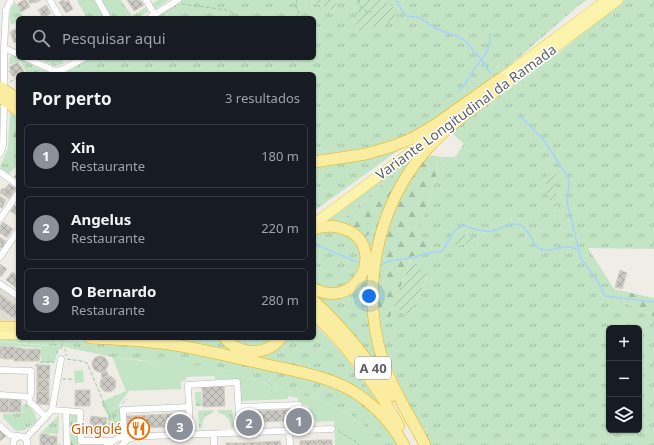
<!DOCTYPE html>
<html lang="pt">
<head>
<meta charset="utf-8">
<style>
  :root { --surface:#171b24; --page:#242831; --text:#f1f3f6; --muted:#9ea1a6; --line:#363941; --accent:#8c9099 }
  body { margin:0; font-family:"Noto Sans",sans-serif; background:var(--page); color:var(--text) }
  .controls { position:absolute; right:12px; bottom:12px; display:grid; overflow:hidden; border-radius:6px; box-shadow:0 1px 3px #0004 }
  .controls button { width:36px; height:36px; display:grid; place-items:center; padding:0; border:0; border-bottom:1px solid var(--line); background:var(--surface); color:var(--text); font:20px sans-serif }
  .you { position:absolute; left:369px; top:296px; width:14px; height:14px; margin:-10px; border:3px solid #fff; border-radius:50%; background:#1a73e8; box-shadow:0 0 0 6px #1a73e833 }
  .badge { display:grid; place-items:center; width:26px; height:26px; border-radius:50%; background:var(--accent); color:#fff; font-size:13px; font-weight:700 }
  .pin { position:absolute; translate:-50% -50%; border:2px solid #fff; box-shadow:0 1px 4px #0006 }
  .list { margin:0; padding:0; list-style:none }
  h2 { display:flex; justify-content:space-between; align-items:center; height:52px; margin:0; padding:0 16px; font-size:17px }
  h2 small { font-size:13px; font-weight:400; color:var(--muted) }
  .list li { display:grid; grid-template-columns:26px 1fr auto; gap:12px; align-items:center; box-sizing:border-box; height:64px; margin:0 8px 8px; padding:0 8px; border:1px solid var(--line); border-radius:6px }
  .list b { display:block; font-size:15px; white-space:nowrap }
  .list p { margin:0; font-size:13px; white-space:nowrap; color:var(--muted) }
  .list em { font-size:13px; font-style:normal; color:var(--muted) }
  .icon { flex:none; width:22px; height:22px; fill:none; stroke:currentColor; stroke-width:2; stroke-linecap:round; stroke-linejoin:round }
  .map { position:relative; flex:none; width:654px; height:445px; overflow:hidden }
  .search { position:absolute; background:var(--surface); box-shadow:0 1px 3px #0004; left:16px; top:16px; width:300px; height:44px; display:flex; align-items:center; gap:10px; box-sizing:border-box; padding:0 14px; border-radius:6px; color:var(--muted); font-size:15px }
  .panel { position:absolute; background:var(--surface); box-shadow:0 1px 3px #0004; left:16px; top:72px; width:300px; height:268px; border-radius:6px }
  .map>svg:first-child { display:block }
</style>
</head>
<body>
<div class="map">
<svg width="654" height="445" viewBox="0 0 654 445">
  <defs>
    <pattern id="grass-tufts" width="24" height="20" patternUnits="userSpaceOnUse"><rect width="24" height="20" fill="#c3e5c5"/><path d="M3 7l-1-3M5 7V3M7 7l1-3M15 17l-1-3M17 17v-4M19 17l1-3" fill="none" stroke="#a2bda4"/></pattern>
    <pattern id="forest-firs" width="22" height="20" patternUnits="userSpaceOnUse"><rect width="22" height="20" fill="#c3e5c5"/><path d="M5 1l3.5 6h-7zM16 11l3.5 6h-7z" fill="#a2bda4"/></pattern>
    <pattern id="garden-furrows" width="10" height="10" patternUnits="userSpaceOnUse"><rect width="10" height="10" fill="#c3e5c5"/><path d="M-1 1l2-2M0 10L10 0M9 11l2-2" fill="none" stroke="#a2bda4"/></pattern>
    <pattern id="building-cross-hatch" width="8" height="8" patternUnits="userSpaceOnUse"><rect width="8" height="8" fill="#cac8c2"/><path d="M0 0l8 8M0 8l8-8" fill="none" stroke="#a7a6a1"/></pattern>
  </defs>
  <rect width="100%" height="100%" fill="#efede5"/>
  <!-- education -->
  <path fill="#dfdcd3" d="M0,288L18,301V321H0Z"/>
  <!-- grass -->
  <path fill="url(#grass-tufts)" fill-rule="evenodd" d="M77,0H94L105,18H87Z
    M101,0H121L132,16L146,7L148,12L138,18H112Z
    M158,0H169L155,9L152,4Z
    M183,0H308L334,11L338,0H357L356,32L394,7L384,0H587L578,6L501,73L423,128L387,143L360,149L314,156V74H27L20,61L9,65L10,57L15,55C27,61 47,77 63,72C72,70 80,63 88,58H314V18H154Z
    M621,0H654V249L588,248L614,289V299L644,311L654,317V445H430C410,407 388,367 379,325L390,317L393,308L410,316L428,275L410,261L422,239L418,235L442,157H455L464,144L451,132L567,46ZM609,328H639V430H609Z
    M15,2L24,18H18V21L11,25C8,17 10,9 15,2Z
    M50,58H61L64,64L54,66L44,61Z
    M403,147L314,211V164Z
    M8,148L18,153V164L8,175L0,167Z
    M418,152L410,166L405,164L340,223L324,222Z
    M379,225L373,251L382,370C362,343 340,319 315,296L359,287L364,238Z
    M327,230L348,235L360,250L362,259L353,283L332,290L314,286V234Z
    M381,247L387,271L377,302Z
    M314,323L344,355L381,406L361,391L232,352L164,338H223L232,348L278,347L286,338H314Z
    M0,338L150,344L310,378L344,391L372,410L400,445H381L369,430L351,415L318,400L221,369L112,357L64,347L0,341Z
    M233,338H275C262,347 245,351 233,338Z
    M126,391H129L119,404L122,430L111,435L108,416L101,402Z
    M195,392H201L202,406H196Z
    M23,404H26C31,409 38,414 36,422L25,430L16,431L3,418V414L22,413Z
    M213,410V413C205,414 202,420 202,428H199L198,411Z
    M218,410H232L234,427H231C230,419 226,414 218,413Z
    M59,415L58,434L41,433Z"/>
  <!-- forest -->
  <path fill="url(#forest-firs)" d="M10,111L18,120V153L8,148Z
    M426,156L442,157L418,235L422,239L433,241L434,249L411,257L390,317L379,325L377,302L387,271L381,247L397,199Z
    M405,164L410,166L379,225L364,238L349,225L340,223Z
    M614,289L654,298V317L644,311L614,299Z
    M70,415H77L78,445H71Z"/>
  <!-- park -->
  <path fill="#c3e5c5" d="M0,341L4,342L59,347L54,363H41V348L0,345Z
    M112,357L142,361L173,362L221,369L318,400L351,415L369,430L381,445H335L334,421L316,422V420H313L312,414H310L309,406L298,402V398L289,396L287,399L241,401V385L236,379H215L214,376L187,377L185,381H181V389L126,391Z
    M83,370L84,382L75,383L74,371Z"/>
  <!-- garden -->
  <path fill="url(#garden-furrows)" d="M308,0H338L334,11Z
    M357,0H384L394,7L397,20L355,32Z
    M554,171L555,174L558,214L547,194L545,177Z
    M464,235L482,240L454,247L459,238Z
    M410,261L428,274L410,316L393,308Z"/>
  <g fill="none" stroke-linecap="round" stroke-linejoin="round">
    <!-- stream -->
    <path stroke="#a8d2fc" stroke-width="1.5" d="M396,0L403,12L407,16L418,17L437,29L459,37L465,41L482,60L490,73
      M458,91C467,84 469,77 475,68C484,55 491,51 490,34
      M521,117L543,139L568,177L569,185L567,202L581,259L597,280L605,296L654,302
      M314,244L357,262
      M379,266L389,261L413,258L424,254L442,251L455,230L462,226C472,227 480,233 492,231C501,229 512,220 522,226C532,232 532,246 540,249C549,253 556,247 565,247C570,246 575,249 580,250"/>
  </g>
  <!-- building -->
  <path fill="url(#building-cross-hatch)" stroke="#d3cfc4" d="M24,0H26L30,7L21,12L17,4Z
    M28,0H41L35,3L33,2L30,4Z
    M63,0L66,2L68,0L73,9L66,13L59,2Z
    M127,0H140L144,5L134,11Z
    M46,5L51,13L43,18L38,10Z
    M17,28L18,41L14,43L10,32Z
    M18,62L24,71L13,77L9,71L11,70L9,67Z
    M18,172V180L14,177Z
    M9,184L16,188L9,199L0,193L2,188L4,189Z
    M0,196L6,200L2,208L0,207Z
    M14,205L18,207V216L10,211Z
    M3,222L13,229L7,238L0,233V226Z
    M0,237L6,241L2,248L0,247Z
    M0,264L7,269L1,277L0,276Z
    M620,270L627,273L622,289L615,287Z
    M12,272L18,276V289L6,280Z
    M0,294L18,307V316L17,318L15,317L14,318L1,309L0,310Z
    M0,346H3V358H0Z
    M3,346L15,347L14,359H3Z
    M15,347L26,349L25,361H14Z
    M26,349H39L41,350L39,361H25Z
    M92 364a8 8 0 1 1 16 0a8 8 0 1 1-16 0Z
    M37,365H50L49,380L37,379Z
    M106,370L109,376L102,378L101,372Z
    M100 384a8 8 0 1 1 16 0a8 8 0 1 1-16 0Z
    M37,379L49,380V392L37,391Z
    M224,386L225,406L203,407L202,387Z
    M75,390H90V406H75Z
    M37,391L49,392V405L36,404Z
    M0,399H9V412H0Z
    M9,399H21V412H9Z
    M300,409L301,421H282L281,410Z
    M281,410L282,421L262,422V411Z
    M243,411H262V422L243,423Z
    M185,413L186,426L166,427L165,414Z
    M165,414L166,427L146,428V415Z
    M146,415V428H127L126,416Z
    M91,416L107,418L105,433L89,432Z
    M0,429L6,436L0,441Z
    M40,434H49V436H57V445H61H40Z
    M317,440V445H300V441Z
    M317,440H332V445H317Z
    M280,441L281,445H261V442Z
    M261,442V445H242V443Z
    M226,443H242V445H226Z"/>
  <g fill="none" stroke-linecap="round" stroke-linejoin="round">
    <defs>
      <path id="minor" d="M50,0L60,18
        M98,0L108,18
        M146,0L155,15
        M149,18L178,0
        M4,48L18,54
        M26,58L55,71L64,69L84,58
        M4,83V48L6,10L11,0
        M0,154L3,146L4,107
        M0,172L18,185
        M0,219L18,193
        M0,257L18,231
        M0,284L18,296
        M0,370L31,371V395L29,397L30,402L46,417
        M0,395L29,397
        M239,407L299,405
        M52,410L80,412L81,441H111
        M66,412L67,445
        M0,426L10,435L24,437L27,441V445
        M289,430L290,445
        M214,434V445
        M190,435L188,385L237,382L240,433
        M124,437L123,410L189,407
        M26,438L52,410L61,359
        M13,445L14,440L19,436
        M107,445L118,438L124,437L332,429
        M122,445L128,439L132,438"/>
      <path id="primary" d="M495,83L607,0
        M500,88L618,0
        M314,224L439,131
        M0,334H18"/>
      <path id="trunk" d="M0,87L18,99
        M0,97L18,110
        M314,162L366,154L393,146L413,138L435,125L500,79
        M314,229C323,226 332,225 341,228C388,240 362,312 314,289
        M314,301C344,329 370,361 391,396
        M314,314C348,346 376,385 399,426
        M0,327H18
        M90,338C120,339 151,341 181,346C209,351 237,358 264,364C293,371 323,375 349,389C372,402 391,422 404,445
        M225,338C240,356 266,356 281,338
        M425,445C411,418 394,392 384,364C359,291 376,208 426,150C449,124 478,105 505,84"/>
    </defs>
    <!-- minor casing -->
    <use href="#minor" stroke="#b5b7bb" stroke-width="7"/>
    <!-- primary casing -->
    <use href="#primary" stroke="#edce60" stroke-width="11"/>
    <!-- trunk casing -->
    <use href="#trunk" stroke="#ecb208" stroke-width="12"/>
    <!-- path -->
    <path stroke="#9cc6ab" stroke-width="1" stroke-dasharray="4 2" stroke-linecap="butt" d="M358,0C361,8 362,12 372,12
      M182,4L227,10L243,18
      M294,18L299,13L296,7L297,0
      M28,74L40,70
      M10,82L18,77
      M62,347V338
      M57,354L58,348H63L66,351V356
      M67,359L81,361L87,363L109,415V435
      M35,366L41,362H54
      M62,379H74
      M122,404L127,399
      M117,410C111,416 114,424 117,431
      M338,431L355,441L359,445"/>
    <!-- minor -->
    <use href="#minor" stroke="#fff" stroke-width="6"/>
    <!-- primary -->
    <use href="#primary" stroke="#fcf4ad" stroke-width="10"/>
    <!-- trunk -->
    <use href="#trunk" stroke="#faeca0" stroke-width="11"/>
  </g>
  <!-- icons -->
  <defs>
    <symbol id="restaurant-ring" viewBox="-11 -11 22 22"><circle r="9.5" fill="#fff" stroke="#e8710a" stroke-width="1.5"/><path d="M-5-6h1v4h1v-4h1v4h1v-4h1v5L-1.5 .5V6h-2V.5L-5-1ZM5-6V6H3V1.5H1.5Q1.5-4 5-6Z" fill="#e8710a"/></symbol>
  </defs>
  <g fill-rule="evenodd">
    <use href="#restaurant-ring" x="126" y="416" width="25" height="25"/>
  </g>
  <g text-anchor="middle" stroke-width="3" stroke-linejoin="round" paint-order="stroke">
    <!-- shield labels -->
    <rect fill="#fff" stroke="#8e9093" stroke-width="1" x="355" y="357" width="36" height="22" rx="3"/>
    <g font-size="13" font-weight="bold" fill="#5d6065">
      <text x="373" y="373">A 40</text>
    </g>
    <!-- street labels -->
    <g font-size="14" fill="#5d6065" stroke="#fff">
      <text transform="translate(466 112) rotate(-36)" y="5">Variante Longitudinal da Ramada</text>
    </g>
    <!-- food labels -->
    <g font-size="14" fill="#c56008" stroke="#fff" text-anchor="end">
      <text x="122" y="434">Gingolé</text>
    </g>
  </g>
</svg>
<div class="controls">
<button>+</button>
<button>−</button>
<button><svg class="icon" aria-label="layers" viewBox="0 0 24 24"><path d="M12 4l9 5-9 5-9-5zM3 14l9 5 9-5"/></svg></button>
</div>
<div class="you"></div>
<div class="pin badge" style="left:299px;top:421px">1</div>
<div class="pin badge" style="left:249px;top:423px">2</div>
<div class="pin badge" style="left:180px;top:427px">3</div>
<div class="search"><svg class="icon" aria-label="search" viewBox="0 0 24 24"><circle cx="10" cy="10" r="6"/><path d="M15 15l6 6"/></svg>Pesquisar aqui</div>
<section class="panel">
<h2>Por perto<small>3 resultados</small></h2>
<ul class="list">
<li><span class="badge">1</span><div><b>Xin</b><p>Restaurante</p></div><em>180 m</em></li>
<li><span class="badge">2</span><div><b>Angelus</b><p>Restaurante</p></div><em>220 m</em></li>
<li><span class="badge">3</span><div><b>O Bernardo</b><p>Restaurante</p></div><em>280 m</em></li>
</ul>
</section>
</div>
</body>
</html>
